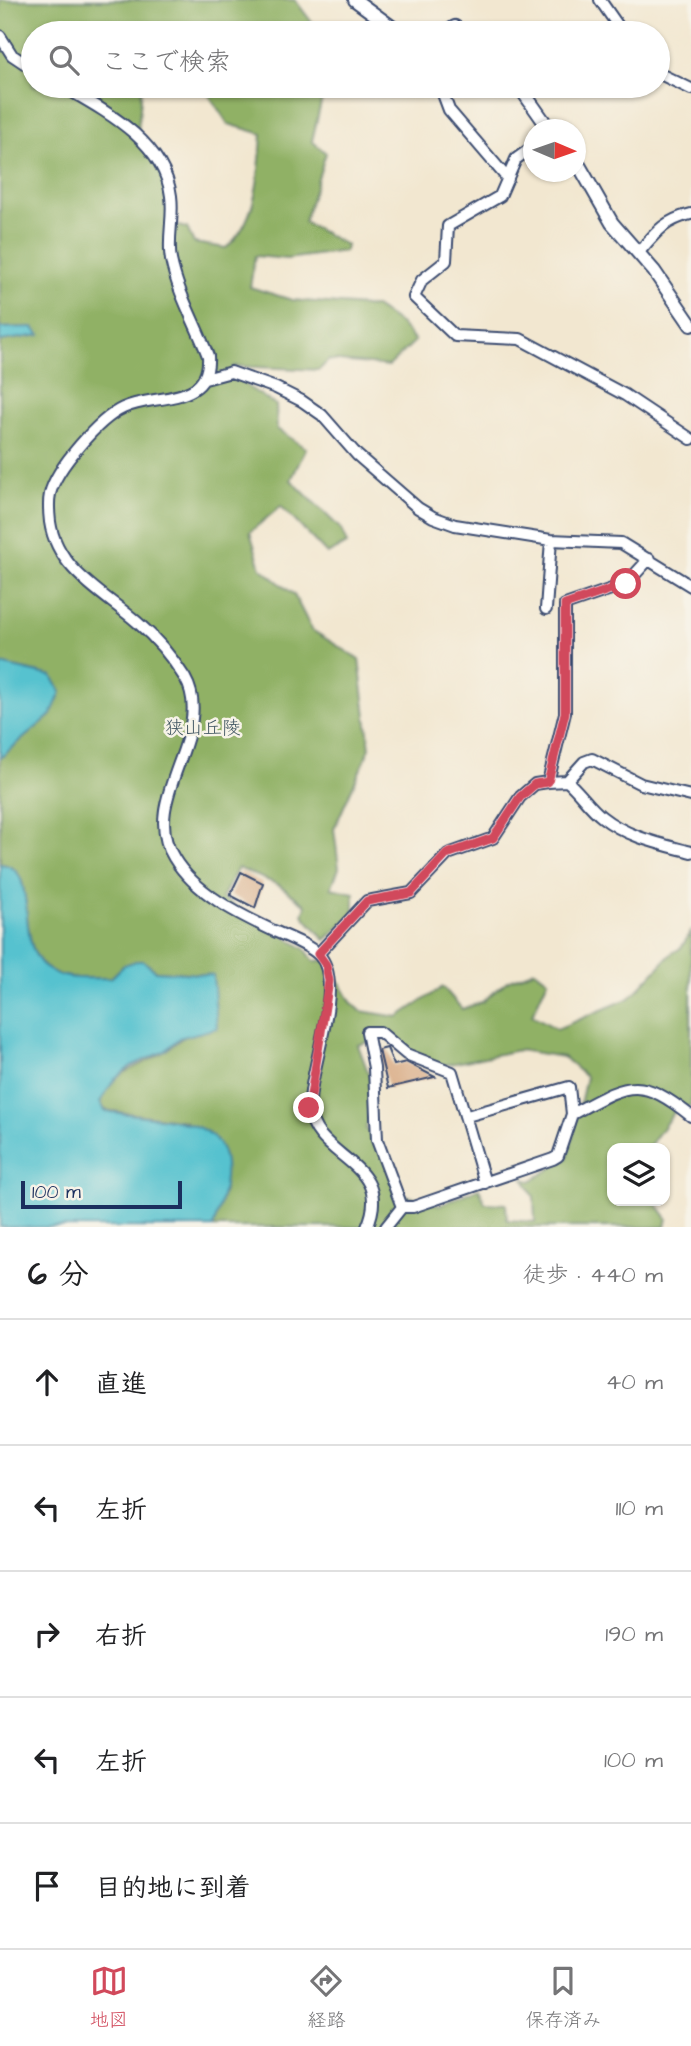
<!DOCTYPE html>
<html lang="ja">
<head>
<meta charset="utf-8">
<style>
  :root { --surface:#fff; --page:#f6f6f6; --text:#202124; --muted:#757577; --line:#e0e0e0; --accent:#d1495b }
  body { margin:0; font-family:"Architects Daughter","Klee One",sans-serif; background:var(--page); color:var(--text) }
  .controls { position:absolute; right:21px; bottom:21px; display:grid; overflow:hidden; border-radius:14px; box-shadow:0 2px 5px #0004 }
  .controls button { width:63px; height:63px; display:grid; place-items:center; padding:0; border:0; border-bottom:2px solid var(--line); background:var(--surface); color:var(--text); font:35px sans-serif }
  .compass { position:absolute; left:523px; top:119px; width:63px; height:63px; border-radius:50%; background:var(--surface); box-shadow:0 2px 5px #0004; rotate:92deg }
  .scale { position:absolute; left:21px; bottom:18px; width:161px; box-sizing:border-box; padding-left:7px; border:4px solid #1b2f5e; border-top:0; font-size:19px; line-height:24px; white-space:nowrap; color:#1b2f5e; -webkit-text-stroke:5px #f7f3e8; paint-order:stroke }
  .stop { position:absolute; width:21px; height:21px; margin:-16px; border:5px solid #d1495b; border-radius:50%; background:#fff }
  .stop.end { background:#d1495b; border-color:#fff; box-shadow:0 2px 7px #0008 }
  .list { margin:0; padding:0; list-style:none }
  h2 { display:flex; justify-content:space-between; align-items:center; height:91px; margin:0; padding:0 28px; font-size:30px }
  h2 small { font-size:23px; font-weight:400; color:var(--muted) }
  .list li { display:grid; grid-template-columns:46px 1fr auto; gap:21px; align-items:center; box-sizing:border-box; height:126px; padding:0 28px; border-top:2px solid var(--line) }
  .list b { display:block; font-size:26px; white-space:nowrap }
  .list em { font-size:23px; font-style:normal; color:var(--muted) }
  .icon { flex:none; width:38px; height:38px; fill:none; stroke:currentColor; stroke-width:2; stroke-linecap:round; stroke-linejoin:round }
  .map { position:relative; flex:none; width:691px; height:1227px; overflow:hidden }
  .search { position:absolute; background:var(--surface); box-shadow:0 2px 5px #0004; left:21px; right:21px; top:21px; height:77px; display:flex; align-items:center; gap:18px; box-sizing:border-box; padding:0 24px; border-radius:38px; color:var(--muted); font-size:26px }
  .sheet { height:721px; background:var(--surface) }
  nav { display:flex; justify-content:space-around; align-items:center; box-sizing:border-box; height:98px; border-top:2px solid var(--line); background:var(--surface); font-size:19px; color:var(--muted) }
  nav a { display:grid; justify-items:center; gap:4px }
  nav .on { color:var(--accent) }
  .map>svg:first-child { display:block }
</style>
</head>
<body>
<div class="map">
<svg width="691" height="1227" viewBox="0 0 691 1227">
  <rect width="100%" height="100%" fill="#f7f3e8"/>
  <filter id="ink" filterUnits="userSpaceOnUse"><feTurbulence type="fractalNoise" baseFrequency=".0143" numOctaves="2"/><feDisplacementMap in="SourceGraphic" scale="14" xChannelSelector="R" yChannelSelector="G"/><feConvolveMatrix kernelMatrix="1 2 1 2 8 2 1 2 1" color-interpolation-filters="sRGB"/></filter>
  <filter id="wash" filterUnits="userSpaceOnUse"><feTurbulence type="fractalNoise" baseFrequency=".00686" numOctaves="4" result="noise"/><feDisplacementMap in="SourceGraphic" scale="28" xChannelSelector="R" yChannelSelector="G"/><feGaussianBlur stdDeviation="1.57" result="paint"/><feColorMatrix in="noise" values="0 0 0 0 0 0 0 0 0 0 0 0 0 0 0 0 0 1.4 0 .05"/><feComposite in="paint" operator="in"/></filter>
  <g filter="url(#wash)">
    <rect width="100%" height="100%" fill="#f2e7d0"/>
    <!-- forest -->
    <path fill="#90b165" stroke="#567062" stroke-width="2" fill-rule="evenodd" d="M0,0H295L320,33H33V86H142L137,143L167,167L175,225L187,228L194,243L226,248C258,221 259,173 262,134L228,124L203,86H325L312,141L326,153L304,222L346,245L345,251L287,259L255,256L250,287L292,300L375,307L399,323L415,341L389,366L329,360L319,370L234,366L248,387L276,405L277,429L306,448L291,480L341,529L347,544L327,554L281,506L250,532L261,568L294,595L312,630L359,659L370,748L334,829L339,868L331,888L354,893V913L325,940L303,915L306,905L279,885L238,868L222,898L305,949L314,961L327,960L351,1002L361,1011L398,1017L443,987L462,1009L482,1002L507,981L535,970L548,980L532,1015L557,1029L630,998L672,953L681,948L691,932V1105L674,1112L648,1148H612V1201H654L667,1218L665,1227H213L224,1190L185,1121L105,1110L100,1102C113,1068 140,1069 165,1051C175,1044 180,1037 192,1033L188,973L156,971L149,965L119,970L111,978C94,978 73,980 57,974C6,954 46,867 0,864V758L51,715L52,676L0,664V341L39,335L33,327L0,328ZM389,1036L431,1068L519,1050L563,1057L586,1077L568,1158L531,1181L524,1179L534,1197L535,1222L507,1220L506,1204L485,1203L479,1188L440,1205L404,1195L391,1158L366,1129L374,1088L358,1045Z"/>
    <!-- water -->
    <path fill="#56c2cf" stroke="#387896" stroke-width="2" d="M33,327L40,335L0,341V328Z
      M0,664L52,676L61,692L51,715L0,758Z
      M0,864C46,867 6,955 57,974C73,980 94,978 111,978L124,965L136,961H143L156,971L213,975L217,1028L179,1038L165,1051L131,1066L114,1080L100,1102L105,1111C190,1124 253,1113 213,1227H0Z"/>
    <g id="blocks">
      <!-- building -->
      <path fill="#daaf8a" d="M241,872L263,883L255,908L230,895Z
        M387,1048L394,1065L406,1062L435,1077L388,1088L379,1050Z"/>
    </g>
  </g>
  <g filter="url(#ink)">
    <use href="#blocks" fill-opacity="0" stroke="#3b4b6f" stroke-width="2"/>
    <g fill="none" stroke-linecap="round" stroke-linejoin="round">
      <defs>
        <path id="minor" d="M600,0L623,33
          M0,36L12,55L33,69
          M658,73L691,89
          M62,86C105,111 164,141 171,196C174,218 167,239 171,260C178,294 196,324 208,356C211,407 154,393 123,408C99,419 56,468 50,494C48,503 49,513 50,522C57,570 104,593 137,622C156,638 172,657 185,678C217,733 137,800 174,858C195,893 238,914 274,931C288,937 307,944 319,955C347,984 307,1072 310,1110C313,1158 396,1162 367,1227
          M440,86L449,110L508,179
          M534,146L516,159L500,196L448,226L446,261L422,280L414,297L455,336L520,339L625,395L691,439
          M639,252C656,232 665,220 691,214
          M205,379L231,372L276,388L302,401L322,415L357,455L418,508L433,517L455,525L551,540L621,543L691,586
          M546,609L551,540
          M567,781L584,762L592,759L641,784L691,796
          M548,782L567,781C580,792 589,807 602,817C627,837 661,844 691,852
          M318,954L367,901L411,893L448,854L493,838L520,797L535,784L548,782L565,713V605L626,584L649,559
          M467,1116L569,1087L572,1114
          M402,1207L377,1140L374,1068L367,1032H380L406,1054L452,1072L485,1183
          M386,1227L402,1207H413L553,1159L558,1156L572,1114C628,1084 638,1074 691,1116"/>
        <path id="tertiary" d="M355,0L400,33
          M446,33L455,27L463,33
          M519,86L550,130
          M576,160L612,223L654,271L691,325"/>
      </defs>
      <!-- minor casing -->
      <use href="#minor" stroke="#3b4b6f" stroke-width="14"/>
      <!-- tertiary casing -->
      <use href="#tertiary" stroke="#3b4b6f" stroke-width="16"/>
      <!-- minor -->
      <use href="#minor" stroke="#fff" stroke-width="10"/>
      <!-- tertiary -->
      <use href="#tertiary" stroke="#fff" stroke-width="12"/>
    </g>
  </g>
  <g fill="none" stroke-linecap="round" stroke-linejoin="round" filter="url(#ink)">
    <!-- route -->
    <path stroke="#d1495b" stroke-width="9" d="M309,1108L329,981L326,965L318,954L367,901L411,893L447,854L493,838L520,797L535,784L548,782L565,713V605L626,584"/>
  </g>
  <g text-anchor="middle" stroke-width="5" stroke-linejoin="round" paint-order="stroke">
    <!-- park labels -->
    <g font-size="19" fill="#425763" stroke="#f7f3e8">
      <text x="203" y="734">狭山丘陵</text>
    </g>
  </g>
</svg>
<div class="controls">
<button><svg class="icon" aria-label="layers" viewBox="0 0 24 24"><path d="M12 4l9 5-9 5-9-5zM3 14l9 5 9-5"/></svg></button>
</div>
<svg class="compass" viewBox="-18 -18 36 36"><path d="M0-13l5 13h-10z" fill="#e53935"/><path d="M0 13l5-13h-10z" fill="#757577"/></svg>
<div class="scale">100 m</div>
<div class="stop" style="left:626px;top:584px"></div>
<div class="stop end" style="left:309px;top:1108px"></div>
<div class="search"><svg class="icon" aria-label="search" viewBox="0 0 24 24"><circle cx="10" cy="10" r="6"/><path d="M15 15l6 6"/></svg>ここで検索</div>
</div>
<section class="sheet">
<h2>6 分<small>徒歩 · 440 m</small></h2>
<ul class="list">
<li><svg class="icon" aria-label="ahead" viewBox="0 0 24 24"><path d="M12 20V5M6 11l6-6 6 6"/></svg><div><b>直進</b></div><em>40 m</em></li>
<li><svg class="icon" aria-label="left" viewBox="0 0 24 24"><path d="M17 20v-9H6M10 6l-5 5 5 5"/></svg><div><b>左折</b></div><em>110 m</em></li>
<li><svg class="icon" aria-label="right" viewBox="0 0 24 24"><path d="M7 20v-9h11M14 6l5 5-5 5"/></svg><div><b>右折</b></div><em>190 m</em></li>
<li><svg class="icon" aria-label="left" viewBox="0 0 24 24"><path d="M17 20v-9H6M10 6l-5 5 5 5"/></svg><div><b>左折</b></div><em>100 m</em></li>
<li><svg class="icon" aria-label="arrive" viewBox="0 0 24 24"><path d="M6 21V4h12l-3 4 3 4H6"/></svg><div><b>目的地に到着</b></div></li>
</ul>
</section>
<nav>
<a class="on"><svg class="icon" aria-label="map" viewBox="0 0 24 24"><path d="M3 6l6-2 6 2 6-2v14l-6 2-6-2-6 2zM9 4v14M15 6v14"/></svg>地図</a>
<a><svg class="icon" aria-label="directions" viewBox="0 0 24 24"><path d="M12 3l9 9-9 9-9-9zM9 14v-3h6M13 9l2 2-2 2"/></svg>経路</a>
<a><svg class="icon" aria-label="saved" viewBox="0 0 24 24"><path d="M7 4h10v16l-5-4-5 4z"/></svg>保存済み</a>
</nav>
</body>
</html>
